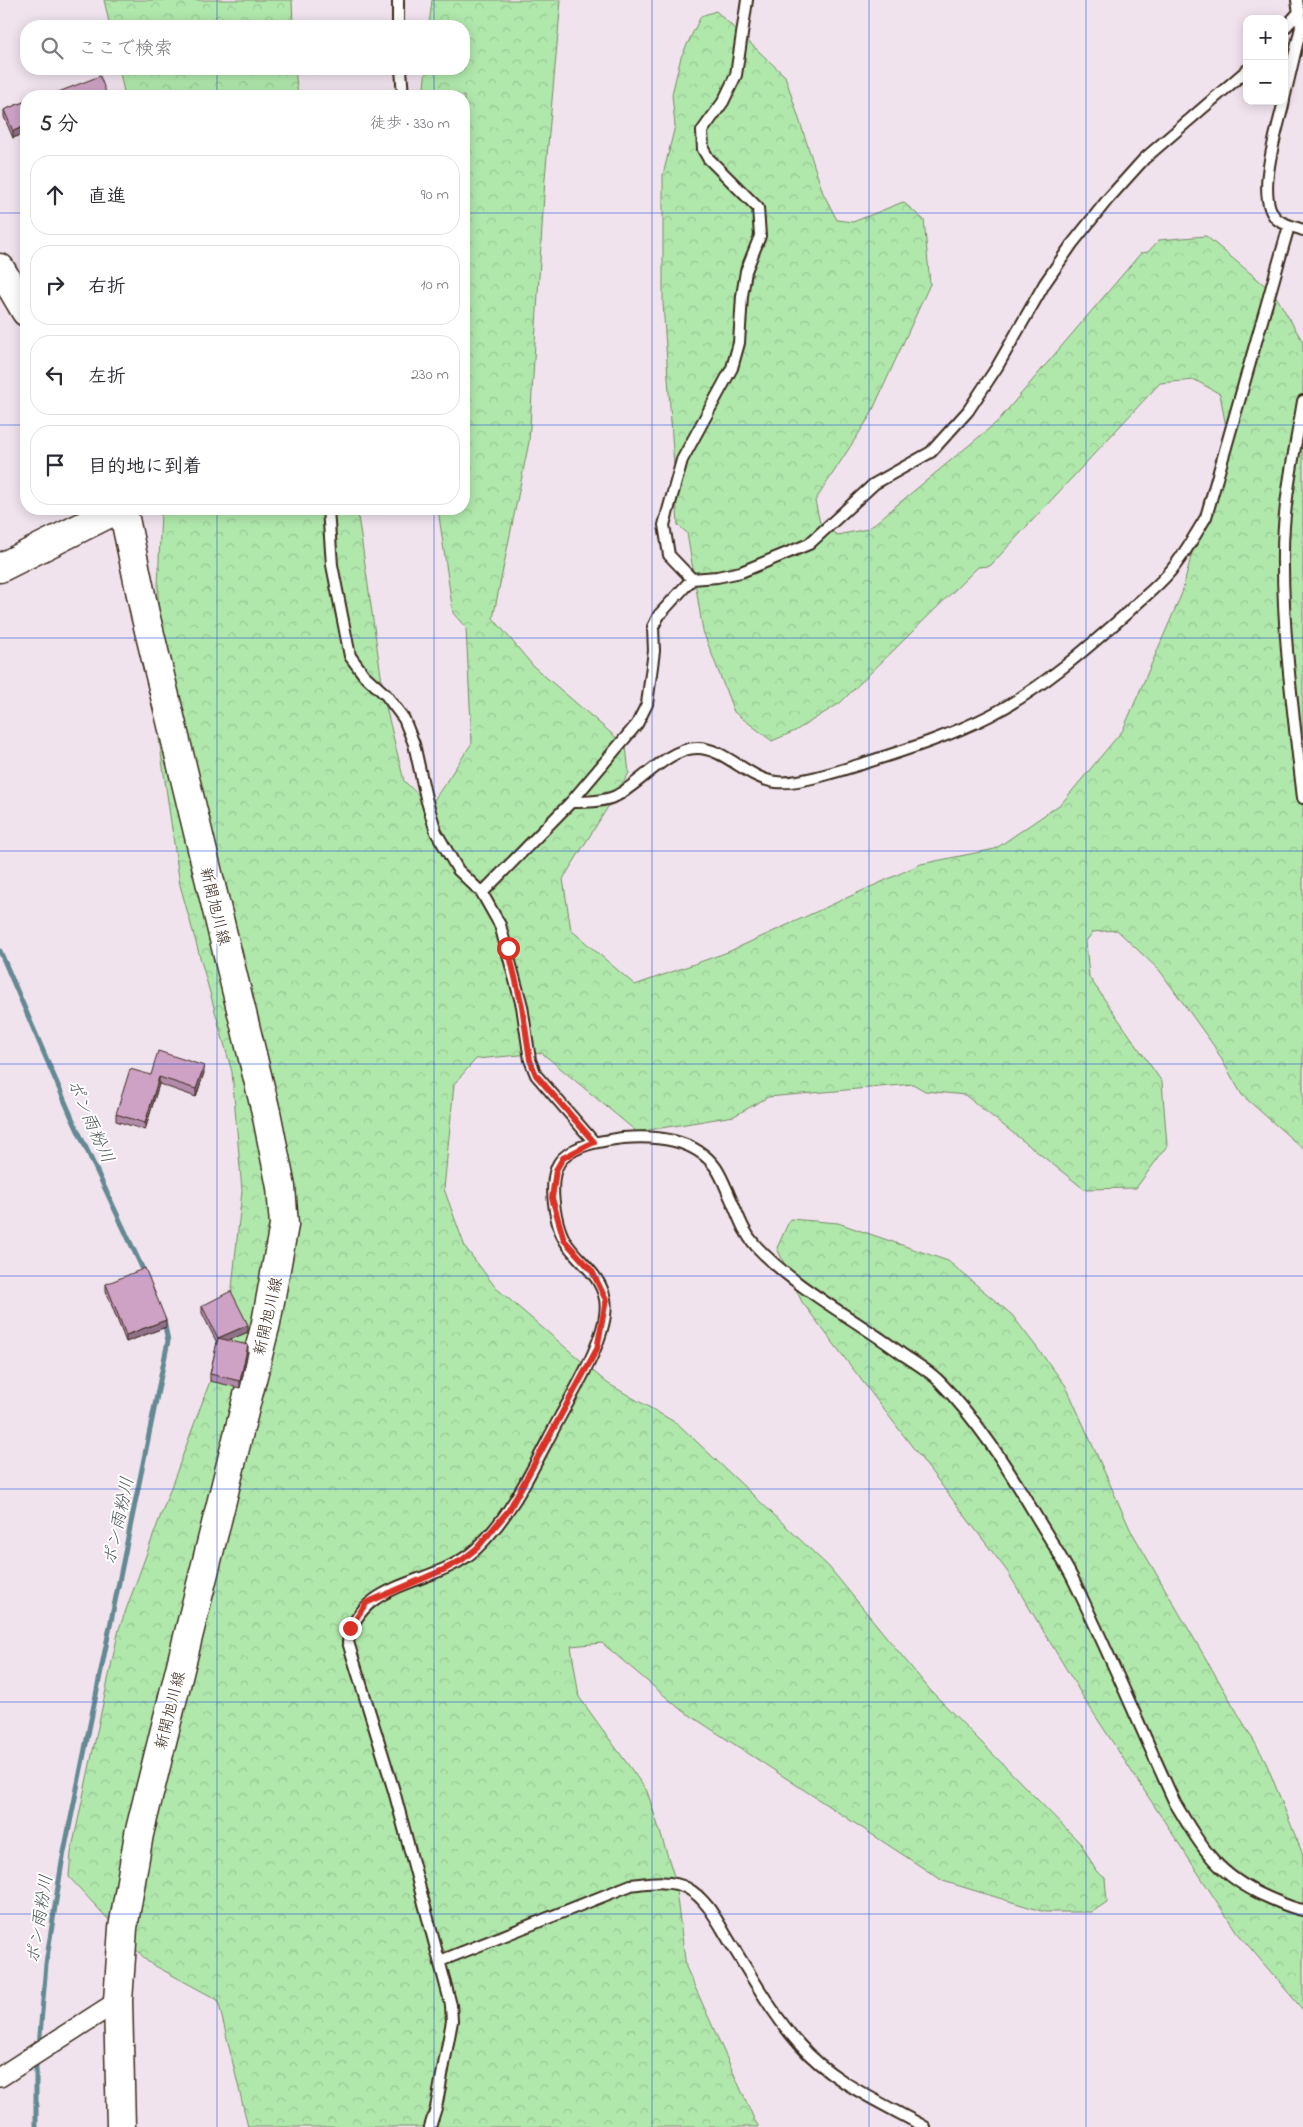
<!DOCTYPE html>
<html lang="ja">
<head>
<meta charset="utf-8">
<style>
  :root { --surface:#fff; --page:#f7f7f7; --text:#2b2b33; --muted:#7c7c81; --line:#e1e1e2 }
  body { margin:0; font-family:"Indie Flower","Klee One",sans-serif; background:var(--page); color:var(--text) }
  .controls { position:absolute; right:15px; top:15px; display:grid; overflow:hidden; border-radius:10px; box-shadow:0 2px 12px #0003 }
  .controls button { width:45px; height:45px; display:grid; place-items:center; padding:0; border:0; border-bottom:1px solid var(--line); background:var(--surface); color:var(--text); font:25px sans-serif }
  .stop { position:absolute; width:15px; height:15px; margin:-11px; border:4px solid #d93025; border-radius:50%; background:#fff }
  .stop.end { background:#d93025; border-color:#fff; box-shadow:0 1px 5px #0008 }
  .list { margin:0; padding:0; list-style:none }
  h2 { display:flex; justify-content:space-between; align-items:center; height:65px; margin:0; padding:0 20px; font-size:21px }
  h2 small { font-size:16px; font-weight:400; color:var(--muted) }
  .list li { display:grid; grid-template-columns:32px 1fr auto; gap:15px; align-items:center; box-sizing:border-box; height:80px; margin:0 10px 10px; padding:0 10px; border:1px solid var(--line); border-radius:20px }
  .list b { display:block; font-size:19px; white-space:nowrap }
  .list em { font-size:16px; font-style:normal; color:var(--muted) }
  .icon { flex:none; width:28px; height:28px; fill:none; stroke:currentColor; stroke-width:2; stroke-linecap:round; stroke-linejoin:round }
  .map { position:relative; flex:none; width:1303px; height:2127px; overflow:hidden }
  .search { position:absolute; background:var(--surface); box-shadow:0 2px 12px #0003; left:20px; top:20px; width:450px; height:55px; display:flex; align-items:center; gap:12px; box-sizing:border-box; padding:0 18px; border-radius:20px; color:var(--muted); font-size:19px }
  .panel { position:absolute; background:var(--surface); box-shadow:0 2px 12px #0003; left:20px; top:90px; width:450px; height:425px; border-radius:20px }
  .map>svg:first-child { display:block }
</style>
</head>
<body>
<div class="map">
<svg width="1303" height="2127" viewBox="0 0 1303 2127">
  <defs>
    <pattern id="forest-crowns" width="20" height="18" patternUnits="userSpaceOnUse" patternTransform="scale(1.25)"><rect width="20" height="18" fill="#b0e8ac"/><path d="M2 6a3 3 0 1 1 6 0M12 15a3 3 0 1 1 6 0" fill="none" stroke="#98c794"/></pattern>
  </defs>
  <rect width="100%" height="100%" fill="#f0e3ee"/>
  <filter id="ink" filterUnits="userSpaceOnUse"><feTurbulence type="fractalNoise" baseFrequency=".02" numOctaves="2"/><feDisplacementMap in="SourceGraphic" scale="10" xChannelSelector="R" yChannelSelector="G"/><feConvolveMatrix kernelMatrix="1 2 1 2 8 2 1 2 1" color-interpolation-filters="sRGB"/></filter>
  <g filter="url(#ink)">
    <!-- forest -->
    <path fill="url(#forest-crowns)" stroke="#768965" d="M104,0H292L293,26H110Z
      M432,0H561L545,178L529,442L493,618L533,666L626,746L629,773L563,879L571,930L635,985L728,952L921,864L995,849L1062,803L1123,730L1182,593L1200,520L1227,433L1220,394L1195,380L1160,383L990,566L978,567L840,703L795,731L772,741L734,712L703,631L687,533L678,525L663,303V175L675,126L672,94L681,57L701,16L716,11L785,76L823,193L837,220L853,222L903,202L924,220L930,284L870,416L815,501L820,523L837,535L868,529L997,422L1141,253L1148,252L1159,240L1206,236L1274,293L1303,342V1149L1242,1095L1214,1046L1160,971L1117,930L1093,932L1086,941L1089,977L1162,1082L1167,1146L1136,1188L1084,1189L965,1095L925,1091L913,1084L768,1097L734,1116L637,1132L542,1053L476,1059L454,1084L444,1189L465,1247L496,1288L607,1383L678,1424L829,1567L930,1690L1082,1845L1096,1871L1105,1878L1107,1902L1092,1912H1045L943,1881L679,1708L602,1643L571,1646L579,1697L647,1791L674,1876L686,1967L755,2121L759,2127H248L218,2000L148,1962L69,1877L71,1853L119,1629L210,1381L231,1298L242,1191L232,1072L180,885L159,739L158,587L161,509H357L385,703L404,781L430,806L472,743L466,628L453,613L438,509H464V96H423L426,69H464V26H429Z
      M119,69H295L298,96H125Z
      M790,1219L838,1223L948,1261L1012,1315L1066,1386L1130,1529L1265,1760L1303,1855V2010L1236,1931L1085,1700L1007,1571L802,1302L777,1248Z"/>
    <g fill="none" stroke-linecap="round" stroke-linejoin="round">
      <!-- stream -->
      <path stroke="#648992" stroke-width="5" d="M0,951L72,1118L145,1274
        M39,2047L46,1964L62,1862L168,1341L164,1321
        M36,2127V2060"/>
      <defs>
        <path id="lane" d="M398,0V26
          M1284,29L1300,11
          M401,69L403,96
          M1284,99L1301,27L1297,0
          M1284,101C1278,129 1253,200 1278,220C1285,225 1295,227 1303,230
          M1303,401C1295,451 1283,502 1283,552C1282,633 1294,718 1303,798
          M328,509L332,565L350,656L364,675L386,695L404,719L414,744L426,798L436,832L458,870L482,893L500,925L522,1006L530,1060L536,1075L594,1142
          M692,579L669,555L664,525L682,460L732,368L739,343L742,296L746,271L760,236L758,208L708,158L703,149L702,131L723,102L736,75L747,0
          M571,802C586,802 602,802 616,796C640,784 668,748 697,748C725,748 748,779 776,782C798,785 845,769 868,762C909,749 952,735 991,715C1041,689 1085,650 1127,613C1140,600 1156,588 1168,574C1183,557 1194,537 1206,517L1289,226
          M482,893L571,802L637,724L647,704L654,651L653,627L659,615L692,579L717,577L741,572L809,544L874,484L931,452L968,411L997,367L1045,283L1072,244L1108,199L1144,159L1247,70
          M440,1961L631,1885C648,1883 671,1879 687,1888C709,1900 720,1927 733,1947C754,1980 773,2015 799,2044C832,2082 882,2103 925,2127
          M430,2127L436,2108L452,2021L451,2005L394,1791L348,1642C359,1578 435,1587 476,1549C514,1513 536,1461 561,1415C576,1388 611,1330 605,1299C600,1273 577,1261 565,1241C554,1223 546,1174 563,1158C579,1143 603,1141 623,1138C655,1135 696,1139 716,1168C722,1177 726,1188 730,1197C738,1214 742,1231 756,1246C797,1290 854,1318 902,1354C915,1363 930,1371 940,1382C977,1420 1006,1465 1033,1511C1046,1533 1061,1556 1073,1579C1109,1653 1141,1729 1175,1803C1202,1848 1217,1875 1267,1897C1279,1902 1290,1908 1303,1910"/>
        <path id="street" d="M0,2077L118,2001"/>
        <path id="secondary" d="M0,268L26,312
          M0,568L118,509
          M121,2127L118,2001L123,1928L139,1834L266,1323L284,1225L281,1187L266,1112L145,614L123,509"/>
      </defs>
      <!-- lane casing -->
      <use href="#lane" stroke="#3b2a1e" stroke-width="14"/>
      <!-- street casing -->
      <use href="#street" stroke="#3b2a1e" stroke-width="22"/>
      <!-- secondary casing -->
      <use href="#secondary" stroke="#3b2a1e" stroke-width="31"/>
      <!-- lane -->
      <use href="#lane" stroke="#fff" stroke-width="10"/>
      <!-- street -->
      <use href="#street" stroke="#fff" stroke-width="19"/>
      <!-- secondary -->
      <use href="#secondary" stroke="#fff" stroke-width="28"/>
    </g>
    <!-- wall -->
    <path fill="#b18ba9" stroke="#3b2a1e" d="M26,101V133L13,138L4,117V110Z
      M204,1073L196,1097L159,1084L145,1130L116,1121V1114L151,1075Z
      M106,1284L166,1327L126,1342L106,1291Z
      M202,1306L248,1332L229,1340L248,1352L240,1388L210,1381V1374L217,1343L202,1313Z"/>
    <!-- shaded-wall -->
    <path fill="#90718a" stroke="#3b2a1e" d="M26,126V133L13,138V131Z
      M204,1066V1073L196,1097V1089Z
      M159,1077V1084L145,1130V1123Z
      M166,1320V1327L126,1342V1335Z
      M248,1325V1332L218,1345V1338Z
      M248,1345V1352L240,1388V1381Z"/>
    <!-- building -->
    <path fill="#cea2c5" stroke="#3b2a1e" d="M100,76L107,95L104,96H48Z
      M26,101V126L13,131L4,110Z
      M158,1051L204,1066L196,1089L159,1077L145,1123L116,1114L130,1069L151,1075Z
      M145,1268L166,1320L126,1335L106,1284Z
      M231,1291L248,1325L218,1338L202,1306Z
      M218,1338L248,1345L240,1381L210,1374Z"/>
  </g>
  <g fill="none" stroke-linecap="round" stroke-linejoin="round" filter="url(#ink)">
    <!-- route -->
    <path stroke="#d93025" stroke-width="6" d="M350,1628L366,1603L443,1570L462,1560L477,1548L509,1510L597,1349L606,1300L592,1271L564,1240L552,1198L556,1170L563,1158L594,1142L536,1075L530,1060L522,1006L508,948"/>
  </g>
  <!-- grid -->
  <path fill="none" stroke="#1d4ed8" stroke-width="1" stroke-opacity="0.55" d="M217,0V26M434,0V26M652,0V2127M869,0V2127M1086,0V2127M217,69V96M434,69V96M0,213H26M464,213H1303M0,425H26M464,425H1303M217,509V2127M434,509V2127M0,638H1303M0,851H1303M0,1064H1303M0,1276H1303M0,1489H1303M0,1702H1303M0,1914H1303"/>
  <g text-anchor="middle" stroke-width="4" stroke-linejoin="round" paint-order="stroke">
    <!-- street labels -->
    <g font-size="16" fill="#3b2a1e" stroke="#fff">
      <text transform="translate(216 906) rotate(76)" y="6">新開旭川線</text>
      <text transform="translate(267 1316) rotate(-77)" y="6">新開旭川線</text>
      <text transform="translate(169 1710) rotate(-76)" y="6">新開旭川線</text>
    </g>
    <!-- water labels -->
    <g font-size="18" font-style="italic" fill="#505958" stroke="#fff">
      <text transform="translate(91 1121) rotate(66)" y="6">ポン雨粉川</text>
      <text transform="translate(118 1521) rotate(-78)" y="6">ポン雨粉川</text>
      <text transform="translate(39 1919) rotate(-81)" y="6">ポン雨粉川</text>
    </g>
  </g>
</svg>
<div class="controls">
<button>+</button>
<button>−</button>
</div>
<div class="stop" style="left:508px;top:948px"></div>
<div class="stop end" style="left:350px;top:1628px"></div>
<div class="search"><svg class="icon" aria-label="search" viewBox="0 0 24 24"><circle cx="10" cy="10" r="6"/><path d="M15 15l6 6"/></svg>ここで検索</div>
<section class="panel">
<h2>5 分<small>徒歩 · 330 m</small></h2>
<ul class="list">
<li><svg class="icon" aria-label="ahead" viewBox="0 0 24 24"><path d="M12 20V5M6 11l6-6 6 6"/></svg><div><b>直進</b></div><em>90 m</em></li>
<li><svg class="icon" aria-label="right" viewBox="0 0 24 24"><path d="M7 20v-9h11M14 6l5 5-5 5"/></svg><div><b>右折</b></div><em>10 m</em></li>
<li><svg class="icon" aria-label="left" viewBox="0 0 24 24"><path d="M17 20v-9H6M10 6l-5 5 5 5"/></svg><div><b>左折</b></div><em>230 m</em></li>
<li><svg class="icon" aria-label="arrive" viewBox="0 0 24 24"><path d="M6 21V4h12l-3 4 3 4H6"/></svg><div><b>目的地に到着</b></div></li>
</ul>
</section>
</div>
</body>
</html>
